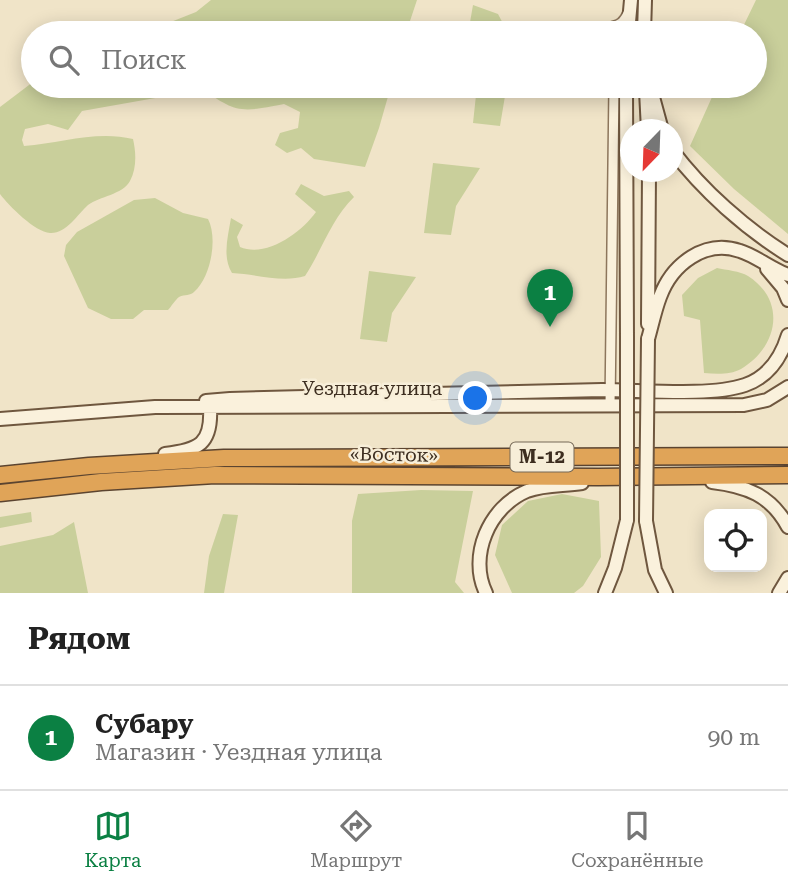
<!DOCTYPE html>
<html lang="ru">
<head>
<meta charset="utf-8">
<style>
  :root { --surface:#fff; --page:#f2f2f2; --text:#222; --muted:#767676; --line:#e0e0e0; --accent:#0b8043 }
  body { margin:0; font-family:"Roboto Serif",serif; background:var(--page); color:var(--text) }
  .controls { position:absolute; right:21px; bottom:21px; display:grid; overflow:hidden; border-radius:14px; box-shadow:0 4px 18px #0003 }
  .controls button { width:63px; height:63px; display:grid; place-items:center; padding:0; border:0; border-bottom:2px solid var(--line); background:var(--surface); color:var(--text); font:35px sans-serif }
  .compass { position:absolute; left:620px; top:119px; width:63px; height:63px; border-radius:50%; background:var(--surface); box-shadow:0 4px 18px #0003; rotate:203deg }
  .you { position:absolute; left:476px; top:399px; width:24px; height:24px; margin:-18px; border:5px solid #fff; border-radius:50%; background:#1a73e8; box-shadow:0 0 0 10px #1a73e833 }
  .badge { display:grid; place-items:center; width:46px; height:46px; border-radius:50%; background:var(--accent); color:#fff; font-size:23px; font-weight:700 }
  .pin { position:absolute; translate:-50% -58px; filter:drop-shadow(0 2px 4px #0008) }
  .pin::after { content:''; position:absolute; top:37px; width:24px; height:21px; background:inherit; clip-path:polygon(0 0,100% 0,50% 100%) }
  .list { margin:0; padding:0; list-style:none }
  h2 { display:flex; justify-content:space-between; align-items:center; height:91px; margin:0; padding:0 28px; font-size:30px }
  h2 small { font-size:23px; font-weight:400; color:var(--muted) }
  .list li { display:grid; grid-template-columns:46px 1fr auto; gap:21px; align-items:center; box-sizing:border-box; height:105px; padding:0 28px; border-top:2px solid var(--line) }
  .list b { display:block; font-size:26px; white-space:nowrap }
  .list p { margin:0; font-size:23px; white-space:nowrap; color:var(--muted) }
  .list em { font-size:23px; font-style:normal; color:var(--muted) }
  .icon { flex:none; width:38px; height:38px; fill:none; stroke:currentColor; stroke-width:2; stroke-linecap:round; stroke-linejoin:round }
  .map { position:relative; flex:none; width:788px; height:593px; overflow:hidden }
  .search { position:absolute; background:var(--surface); box-shadow:0 4px 18px #0003; left:21px; right:21px; top:21px; height:77px; display:flex; align-items:center; gap:18px; box-sizing:border-box; padding:0 24px; border-radius:38px; color:var(--muted); font-size:26px }
  .sheet { height:196px; background:var(--surface) }
  nav { display:flex; justify-content:space-around; align-items:center; box-sizing:border-box; height:98px; border-top:2px solid var(--line); background:var(--surface); font-size:19px; color:var(--muted) }
  nav a { display:grid; justify-items:center; gap:4px }
  nav .on { color:var(--accent) }
  .map>svg:first-child { display:block }
</style>
</head>
<body>
<div class="map">
<svg width="788" height="593" viewBox="0 0 788 593">
  <rect width="100%" height="100%" fill="#f0e4c8"/>
  <!-- green -->
  <path fill="#c9cf9b" d="M211,0H417L406,33H143L196,12Z
    M756,0H788V234L734,189L690,146L717,86H755V33H740Z
    M473,5L498,14L508,33H483V31L469,28Z
    M33,82V86H167L161,97L82,111L68,130L48,124L25,129L22,140L24,146C61,143 97,130 133,139C136,152 137,168 130,181C122,195 100,196 88,205C77,215 66,234 50,233C35,232 9,206 0,194V107Z
    M198,86H391L379,128L365,167L314,159L301,148L287,153L275,145L280,133L298,128L300,112L284,104C239,113 236,113 198,86Z
    M477,86H511L505,96L500,126L473,123Z
    M433,163L480,168L456,206L451,235L424,233Z
    M301,184L324,196L349,191L354,197C332,218 322,250 305,276C282,283 256,274 232,273C222,257 228,236 231,218L243,225L237,237L240,247C266,258 301,233 316,212L295,194Z
    M155,198L183,213L208,219C218,238 211,277 194,292C190,296 185,294 179,297C175,300 171,307 168,310H144L133,319H111L88,308L64,256L66,245L77,232L134,200Z
    M717,268C726,270 740,271 748,276C787,301 778,347 741,369C730,375 716,374 704,373L700,320L684,316L682,295L698,278Z
    M369,271L416,277L392,313L387,342L360,339Z
    M421,490L473,491L455,582L464,593H352V521L358,494Z
    M562,494L599,501L601,557L583,586L574,593H512L495,555L502,525L528,501Z
    M31,512L32,522L0,528V517Z
    M223,514L238,515L224,593H204L209,556Z
    M74,522L88,593H0V546L53,535Z"/>
  <g fill="none" stroke-linecap="round" stroke-linejoin="round">
    <defs>
      <path id="street" d="M601,33C612,22 620,31 628,13
        M610,406L614,86"/>
      <path id="secondary" d="M628,33L631,0
        M644,33L645,0
        M626,86L627,338
        M650,86L662,130
        M646,91L648,130
        M672,150C703,191 745,228 788,255
        M767,269L783,288L788,300
        M648,324L649,172
        M648,339C652,325 655,310 660,297C672,264 705,239 740,251C754,255 772,269 788,275
        M206,401L230,399C354,396 478,392 602,390C642,390 709,397 745,385C768,377 781,358 788,335
        M0,419L155,407L744,405L767,400L788,387
        M165,454C199,450 212,444 210,408
        M712,482C746,486 771,495 788,527
        M646,521L655,570L666,593
        M486,593C468,556 489,507 527,491C545,484 564,486 582,483
        M605,593L615,568L627,520
        M779,593L788,578"/>
      <path id="highway" d="M0,475L89,466L224,458L788,456
        M0,493L101,482L215,475L598,477L788,475"/>
    </defs>
    <!-- street casing -->
    <use href="#street" stroke="#8d765c" stroke-width="12"/>
    <!-- secondary casing -->
    <use href="#secondary" stroke="#6f573f" stroke-width="16"/>
    <!-- highway casing -->
    <use href="#highway" stroke="#5b4430" stroke-width="19"/>
    <!-- street -->
    <use href="#street" stroke="#faf1dc" stroke-width="9"/>
    <!-- secondary -->
    <use href="#secondary" stroke="#faf1dc" stroke-width="12"/>
    <!-- highway -->
    <use href="#highway" stroke="#e0a458" stroke-width="16"/>
    <defs>
      <path id="secondary-bridge" d="M627,520V338
        M646,521L648,339"/>
    </defs>
    <!-- secondary-bridge casing -->
    <use href="#secondary-bridge" stroke="#6f573f" stroke-width="16" stroke-linecap="butt"/>
    <!-- secondary-bridge -->
    <use href="#secondary-bridge" stroke="#faf1dc" stroke-width="12"/>
  </g>
  <g text-anchor="middle" stroke-width="5" stroke-linejoin="round" paint-order="stroke">
    <!-- shield labels -->
    <rect fill="#f7eed8" stroke="#756857" stroke-width="2" x="510.5" y="442.5" width="63" height="29" rx="5"/>
    <g font-size="18" font-weight="bold" fill="#3d2e20">
      <text x="542" y="463">М-12</text>
    </g>
    <!-- street labels -->
    <g font-size="19" fill="#3d2e20" stroke="#f7eed8">
      <text x="372" y="395">Уездная улица</text>
      <text transform="translate(394 454) rotate(1)" y="7">«Восток»</text>
    </g>
  </g>
</svg>
<div class="controls">
<button><svg class="icon" aria-label="locate" viewBox="0 0 24 24"><circle cx="12" cy="12" r="6"/><path d="M12 2v4M12 18v4M2 12h4M18 12h4"/></svg></button>
</div>
<svg class="compass" viewBox="-18 -18 36 36"><path d="M0-13l5 13h-10z" fill="#e53935"/><path d="M0 13l5-13h-10z" fill="#767676"/></svg>
<div class="you"></div>
<div class="pin badge" style="left:550px;top:327px">1</div>
<div class="search"><svg class="icon" aria-label="search" viewBox="0 0 24 24"><circle cx="10" cy="10" r="6"/><path d="M15 15l6 6"/></svg>Поиск</div>
</div>
<section class="sheet">
<h2>Рядом<small></small></h2>
<ul class="list">
<li><span class="badge">1</span><div><b>Субару</b><p>Магазин · Уездная улица</p></div><em>90 m</em></li>
</ul>
</section>
<nav>
<a class="on"><svg class="icon" aria-label="map" viewBox="0 0 24 24"><path d="M3 6l6-2 6 2 6-2v14l-6 2-6-2-6 2zM9 4v14M15 6v14"/></svg>Карта</a>
<a><svg class="icon" aria-label="directions" viewBox="0 0 24 24"><path d="M12 3l9 9-9 9-9-9zM9 14v-3h6M13 9l2 2-2 2"/></svg>Маршрут</a>
<a><svg class="icon" aria-label="saved" viewBox="0 0 24 24"><path d="M7 4h10v16l-5-4-5 4z"/></svg>Сохранённые</a>
</nav>
</body>
</html>
